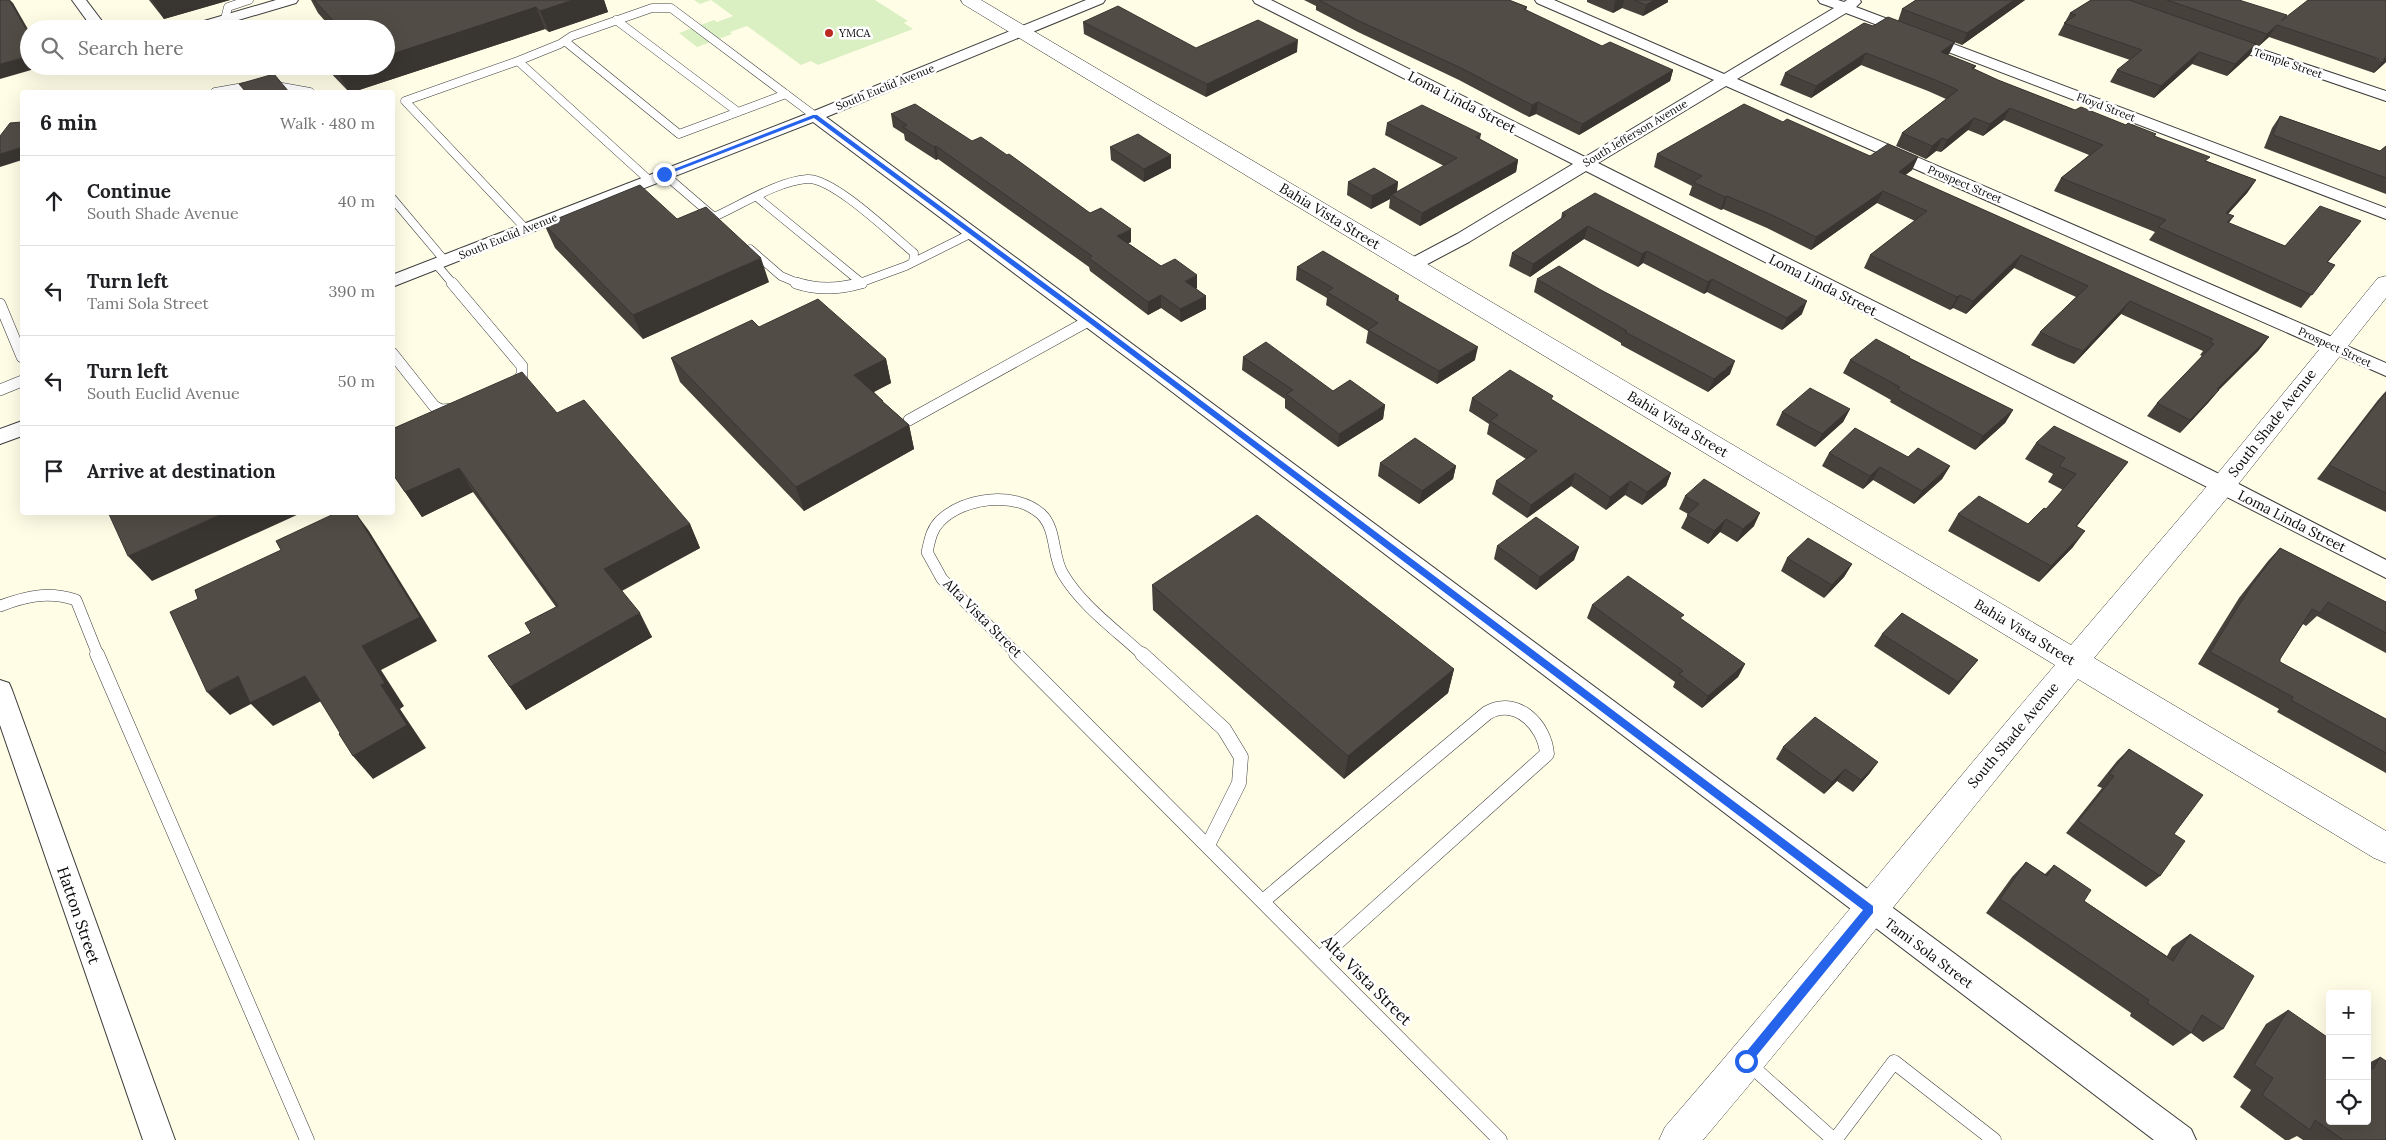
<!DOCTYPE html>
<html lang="en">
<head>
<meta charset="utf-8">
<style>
  :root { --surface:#fff; --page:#f6f6f6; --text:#202124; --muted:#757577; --line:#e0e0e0 }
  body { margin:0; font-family:Lora,serif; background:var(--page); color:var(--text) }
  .controls { position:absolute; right:15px; bottom:15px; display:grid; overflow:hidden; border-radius:5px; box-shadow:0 5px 20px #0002 }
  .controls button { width:45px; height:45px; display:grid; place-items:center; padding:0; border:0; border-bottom:1px solid var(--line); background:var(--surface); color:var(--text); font:25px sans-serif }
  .stop { position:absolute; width:15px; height:15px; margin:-11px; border:4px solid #2563eb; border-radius:50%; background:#fff }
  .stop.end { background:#2563eb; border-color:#fff; box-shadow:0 1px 5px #0008 }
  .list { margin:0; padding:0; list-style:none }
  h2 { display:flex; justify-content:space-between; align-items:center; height:65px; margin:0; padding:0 20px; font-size:21px }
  h2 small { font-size:16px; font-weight:400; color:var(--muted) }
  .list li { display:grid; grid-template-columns:32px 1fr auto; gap:15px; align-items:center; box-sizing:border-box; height:90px; padding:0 20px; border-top:1px solid var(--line) }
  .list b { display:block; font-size:19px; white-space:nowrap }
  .list p { margin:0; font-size:16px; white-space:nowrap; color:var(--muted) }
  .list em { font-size:16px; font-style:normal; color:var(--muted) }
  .icon { flex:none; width:28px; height:28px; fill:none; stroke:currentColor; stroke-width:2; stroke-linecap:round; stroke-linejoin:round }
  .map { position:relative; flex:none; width:2386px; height:1140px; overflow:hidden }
  .search { position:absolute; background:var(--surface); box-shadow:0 5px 20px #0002; left:20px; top:20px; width:375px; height:55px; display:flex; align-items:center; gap:12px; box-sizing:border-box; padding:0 18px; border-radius:28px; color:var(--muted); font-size:19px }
  .panel { position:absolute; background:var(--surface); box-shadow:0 5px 20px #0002; left:20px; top:90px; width:375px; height:425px; border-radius:5px }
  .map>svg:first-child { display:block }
</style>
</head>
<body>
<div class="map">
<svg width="2386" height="1140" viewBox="0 0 2386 1140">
  <rect width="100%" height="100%" fill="#fffde6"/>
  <!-- pitch -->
  <path fill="#dbf0c2" d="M694,0H875L908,21L904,23L913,29L818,65L811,61L801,65L747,26L730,32L732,34L697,47L679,33L714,20L717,22L733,16L711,0L700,4Z"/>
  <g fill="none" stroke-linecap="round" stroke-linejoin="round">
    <defs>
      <path id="service-far2" d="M225,19L228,7L249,0
        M616,20L738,112
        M566,42L679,134L786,94
        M518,61L649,180
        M271,85L310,92
        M215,92L255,85
        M664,174L714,217
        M392,198L445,261
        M758,198L863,284
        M714,217C741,205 778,181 807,179C833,177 893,236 914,253L913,262
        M525,228L405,101L518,61L560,44L572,36L652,8H671L815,116
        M750,249L781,276L800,284
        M436,264L453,284
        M857,284L906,266L972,233"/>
      <path id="service-far1" d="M452,283L522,366V375L515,384
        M796,283C817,290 840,289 861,283
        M0,304L22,357
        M392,353L434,406L441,410L454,409
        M0,390L22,381
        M909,420L1090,320
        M0,606C27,596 48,591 76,600L98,655
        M1018,655L942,579L927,552C930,540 931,530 940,521C964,497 1015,491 1041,514C1057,529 1052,557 1063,574C1082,606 1116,630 1143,655"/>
      <path id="service" d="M97,654L307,1140
        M1016,654L1500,1140
        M1142,654L1224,729L1241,757L1239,783L1208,845
        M1263,901L1487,713C1516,696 1545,725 1547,754L1320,958
        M1749,1064L1834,1140
        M1835,1140L1894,1062L1994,1140"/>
      <path id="minor" d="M72,0H86L108,29H93Z
        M276,0H298L296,3L208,29H185L187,26Z
        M1086,0H1105L1103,3L826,117L2191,1129L2196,1140H2154L1150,375L813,122L392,287V275L809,113Z
        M1253,0H1271L1585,157L1714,80L1537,3L1535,0H1554L1724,74L1834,8L1820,3L1818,0H1838L1844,2L1847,0H1860L1861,2L1856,7L2386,208V219L1846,13L1737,79L2332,337L2340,343L2386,363V376L1726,86L1598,163L2231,480L2386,560V578L1586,171L1469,242L1418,269H1406L1403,265L1406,261L1457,234L1573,164L1255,3Z
        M2224,37L2386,91V101L2219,44L2217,41Z
        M22,421V436L0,444V429Z
        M0,680L9,683L12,690L175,1140H143L0,725Z"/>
      <path id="tertiary" d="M961,0H981L2071,645L2214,478L2378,278L2386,276V298L2232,492L2094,658L2386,831V863L2374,858L2078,679C1952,831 1831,989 1703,1140H1659L1665,1127C1797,975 1924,818 2055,665L963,4Z"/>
    </defs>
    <!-- service-far2 casing -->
    <use href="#service-far2" stroke="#3c3c3c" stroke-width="9"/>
    <!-- service-far1 casing -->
    <use href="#service-far1" stroke="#3c3c3c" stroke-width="12"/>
    <!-- service casing -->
    <use href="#service" stroke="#3c3c3c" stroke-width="15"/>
    <!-- minor casing -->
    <use href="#minor" stroke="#3c3c3c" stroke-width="2"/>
    <!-- tertiary casing -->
    <use href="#tertiary" stroke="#3c3c3c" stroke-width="1"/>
    <!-- service-far2 -->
    <use href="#service-far2" stroke="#fff" stroke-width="8"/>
    <!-- service-far1 -->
    <use href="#service-far1" stroke="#fff" stroke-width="11"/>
    <!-- service -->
    <use href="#service" stroke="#fff" stroke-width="14"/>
    <!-- minor -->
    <use href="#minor" fill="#fff" fill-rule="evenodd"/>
    <!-- tertiary -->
    <use href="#tertiary" fill="#fff" fill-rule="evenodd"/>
  </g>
  <!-- wall -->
  <path fill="#47413c" d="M149,0H230L164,19Z
    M311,0H604L608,12L549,32L545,29L353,92H349L324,66H386V29H332L318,13Z
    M1304,0H1509L1527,7L1526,11L1602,46L1673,70L1670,81L1579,135L1536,114L1529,117L1459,80L1358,32L1316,10V6Z
    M1587,0H1668V2L1643,16L1622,8L1613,13L1587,2Z
    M1916,0H2025L1962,45L1954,42L1948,55L1976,66L1974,69L1998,80L2075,110L2156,134L2155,136L2207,161L2256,180L2247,193L2228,214L2234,216L2229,223L2285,246L2351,234L2328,262L2335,265L2301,308L2149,240L2155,232L2054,191L2061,178L2089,155L2004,120L1983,136L1968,130L1941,152L1936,151L1926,159L1896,146L1902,133L1946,99L1928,91L1861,65L1811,98L1780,85L1785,73L1873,26L1898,21L1902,9Z
    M2091,0H2239L2386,62L2374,73L2269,37L2259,46L2256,45L2249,56L2227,76L2192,64L2154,98L2110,82L2117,70L2130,60L2058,35L2070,13Z
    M1083,22L1196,48L1297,52L1206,97L1084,34Z
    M891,114L972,141L1090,213L1131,242L1128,243L1161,266L1197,288L1196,289L1206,296V309L1181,322L1161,308L1148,315L1090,271L1089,267L938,159L936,160L905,140L904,134L893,127Z
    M2280,116L2380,151L2386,146V194L2264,148L2272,128Z
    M1783,122L1870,156L1918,157L1912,170L1905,175L2269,337L2258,351L2219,390L2208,403L2180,433L2147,416L2157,403L2202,356L2200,355L2203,351L2121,314L2074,364L2059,358L2031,345L2040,332L2076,297L2014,268L1966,314L1953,308L1950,310L1864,268L1870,255L1915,221L1877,203L1811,250L1767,228L1723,209L1721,210L1689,195L1692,186L1654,167L1657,154Z
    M1387,123L1481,134L1480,139L1518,160L1516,172L1420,226L1389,208L1390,199L1371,209L1347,195L1348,182H1398L1397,192L1444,166L1385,135Z
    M1110,147L1171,155V168L1144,182L1111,160Z
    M1562,213L1802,314L1782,330L1707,292L1704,294L1643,263L1638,267L1584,239L1530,277L1509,266L1512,253L1561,219Z
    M677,219L769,282L643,339L555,248L544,224Z
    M1297,267L1399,302L1475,360L1437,384L1366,343L1368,331L1326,305L1327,298L1296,280Z
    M1537,279L1730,374L1708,392L1621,345V343L1534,292Z
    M759,327L886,359L891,383L874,392L884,403L909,425L914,449L804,511L680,382L671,358Z
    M1243,357L1333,391L1385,405L1383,419L1338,447L1285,408V399L1242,370Z
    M1910,358L2013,410L2005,423L1975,450L1890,402L1891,400L1843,373L1850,360Z
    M2386,391V512L2317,479L2378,400Z
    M1472,398L1552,400L1671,473L1666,486L1642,505L1625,495L1606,510L1571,486L1527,518L1492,494L1496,481L1526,459L1487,434L1489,424L1469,411Z
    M1850,409L1843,422L1815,447L1776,425L1782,412Z
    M557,413L690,524L700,548L622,591L652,637L526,710L488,656L531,633L556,607L473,492L422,517L392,473Z
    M2036,443L2128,462L2077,526L2073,547L2039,582L1948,531L1958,514L2028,524L2046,509L2063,490L2048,482L2053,474L2025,459Z
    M1829,453L1908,457L1950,466L1942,479L1914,504L1873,480L1863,489L1822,466Z
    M1380,463L1456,466L1453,479L1419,504L1378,476Z
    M1685,496L1754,526L1737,542L1720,532L1708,544L1681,528L1688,514L1679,509Z
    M1497,546L1579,547L1574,560L1536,590L1494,559Z
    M2280,548L2386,602V653L2317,616L2306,626L2303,624L2280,659V662L2386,719V773L2277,712L2279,709L2198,664L2239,598L2268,561Z
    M1787,558L1852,564L1844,577L1824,598L1781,571Z
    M1152,585L1454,669L1448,693L1344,779L1153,610Z
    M1592,605L1682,620L1745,664L1738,677L1702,708L1673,687L1675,682L1587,618Z
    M1882,634L1978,660L1968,672L1949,695L1874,646Z
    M1783,747L1878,762L1869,774L1853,792L1837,781L1824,794L1776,759Z
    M2129,749L2174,834L2160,876L2146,887L2066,833L2102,788L2097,786L2117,761Z
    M2026,862L2045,874L2054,865L2084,901L2167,956L2172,947L2190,934L2223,1029L2203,1042L2191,1033L2173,1046L2130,1016L2131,1013L1986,913L2012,877Z
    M2288,1010L2367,1121V1064L2380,1057L2386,1140H2303L2297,1136L2289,1140H2285L2240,1107L2251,1090L2233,1077L2266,1024Z"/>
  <!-- shaded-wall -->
  <path fill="#393531" d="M9,0H10L13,3L29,31V34Z
    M152,0H230L164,19Z
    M573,0H604L608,12L549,32L540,11Z
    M1618,0H1624L1622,8L1613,13L1615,1Z
    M1654,0H1668V2L1643,16L1646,5Z
    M2014,0H2025L1962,45L1967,33Z
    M536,7L545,29L353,92H349L338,72L355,66H386V56Z
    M2277,25L2269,37L2259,46L2267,34Z
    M1298,40L1297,52L1206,97L1207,84Z
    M1955,42L1949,54L1935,64L1941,52Z
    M2256,44L2249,56L2227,76L2235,64Z
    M2199,52L2192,64L2154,98L2161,86Z
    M1866,53L1861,65L1811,98L1816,86Z
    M29,56V66H45L0,79V64Z
    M2386,57V62L2374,73L2383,60Z
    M1673,70L1670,81L1579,135L1582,124Z
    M1538,102L1536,114L1529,117L1532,105Z
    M2010,108L2004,120L1983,136L1990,124Z
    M1974,118L1968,130L1941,152L1947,140Z
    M1942,138L1936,151L1926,159L1932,146Z
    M936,146L938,159L936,160L934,147Z
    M22,147V160L0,167V154Z
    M1171,155V168L1144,182V169Z
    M1918,157L1912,170L1893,185L1899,172Z
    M1518,160L1516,172L1420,226L1422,213Z
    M2256,180L2247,193L2217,226L2226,213Z
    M1398,182L1396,195H1391L1390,199L1371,209L1372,196Z
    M1883,191L1877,203L1811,250L1816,237Z
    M1727,196L1723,209L1721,210L1725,197Z
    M1588,226L1584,239L1530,277L1533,264Z
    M1131,229V242L1118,249L1117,236Z
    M1647,251L1643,263L1638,267L1642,254Z
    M2021,255L2014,268L1966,314L1973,301Z
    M761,258L769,282L643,339L633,315Z
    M1197,275V288L1185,295V281Z
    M1712,279L1707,292L1704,294L1708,282Z
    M1161,295V308L1148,315V302Z
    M1960,295L1953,308L1950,310L1957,297Z
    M1206,296V309L1181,322L1180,309Z
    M1399,296L1397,309L1395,299Z
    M1807,301L1802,314L1782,330L1787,318Z
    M2130,301L2121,314L2074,364L2083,351Z
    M2269,337L2258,351L2206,402L2217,389Z
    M1478,347L1475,360L1437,384L1439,371Z
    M886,359L891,383L860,399L854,375Z
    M1735,361L1730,374L1708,392L1714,379Z
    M2219,390L2208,403L2180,433L2190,420Z
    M1385,405L1383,419L1338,447L1339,434Z
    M1850,409L1843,422L1815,447L1822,434Z
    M2013,410L2005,423L1975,450L1983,436Z
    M909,425L914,449L804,511L796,487Z
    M2128,462L2115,478L2064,542L2076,526Z
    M1456,466L1453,479L1419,504L1422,491Z
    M1950,466L1942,479L1914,504L1922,491Z
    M1880,467L1873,480L1863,489L1870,476Z
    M459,468L473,492L422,517L405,492Z
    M1575,473L1571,486L1527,518L1531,505Z
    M1671,473L1666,486L1642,505L1647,492Z
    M1630,481L1625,495L1606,510L1610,497Z
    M226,512H299V514L152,581L128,556Z
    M355,512L369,531L437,641L381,670L404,706L400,709L426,748L373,779L353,756L381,685L362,646Z
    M1760,513L1754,526L1737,542L1743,529Z
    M1726,519L1720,532L1708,544L1714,531Z
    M690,524L700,548L616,593L604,569Z
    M2085,531L2073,547L2039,582L2051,566Z
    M1579,547L1574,560L1536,590L1540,577Z
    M1852,564L1844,577L1824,598L1832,585Z
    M640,613L652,637L526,710L510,687Z
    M1978,660L1968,672L1949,695L1958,682Z
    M1745,664L1738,677L1702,708L1708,696Z
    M1454,669L1448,693L1344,779L1348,756Z
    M238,676H305L325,699L273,726L251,704L230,715L207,692Z
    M1878,762L1869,774L1853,792L1861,780Z
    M1845,769L1837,781L1824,794L1832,782Z"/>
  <!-- building -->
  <path fill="#524c46" stroke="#393531" d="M0,0H9L29,34V56L0,64Z
    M314,0H573L540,11L536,7L386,56V29H341Z
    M1319,0H1509L1527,7L1524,9L1602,46L1610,42L1673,70L1582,124L1538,102L1532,105L1461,68L1359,21Z
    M1634,0H1654L1646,5Z
    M1916,0H2014L1967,33L1902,9Z
    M2091,0H2129L2256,44L2235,64L2199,52L2161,86L2117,70L2142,50L2064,23L2076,15L2070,13Z
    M2167,0H2239L2287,15L2281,21L2308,0H2386V57L2383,60L2277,25L2267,34Z
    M1118,6L1196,48L1258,20L1298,40L1207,84L1083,22Z
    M1888,17L1955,42L1941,52L1976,66L1972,68L1998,80L2075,110L2081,107L2126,125L2128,123L2156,134L2154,136L2210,157L2205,161L2256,180L2226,213L2234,216L2227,222L2285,246L2320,206L2361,221L2327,262L2335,265L2312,295L2158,227L2166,220L2061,178L2103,145L2010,108L1990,124L1974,118L1947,140L1942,138L1932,146L1902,133L1958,90L1933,79L1866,53L1816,86L1785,73L1864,23L1873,26Z
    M333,66H355L338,72Z
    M274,74L289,92H246L239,84Z
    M915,104L972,141L981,137L1007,155L1009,154L1090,213L1101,208L1131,229L1117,236L1161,266L1175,259L1197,275L1185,281L1206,296L1180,309L1161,295L1148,302L1089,258L1092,256L936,146L934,147L903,127L907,125L891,114Z
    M1744,104L1783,122L1787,119L1870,156L1888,144L1918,157L1899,172L2269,337L2217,389L2219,390L2190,420L2157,403L2214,344L2210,342L2213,339L2130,301L2083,351L2067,345L2040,332L2088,286L2021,255L1973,301L1960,295L1957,297L1870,255L1927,211L1883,191L1816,237L1772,215L1727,196L1725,197L1693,182L1702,176L1657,154Z
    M1422,105L1481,134L1476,137L1518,160L1422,213L1391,195L1457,158L1387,123Z
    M2280,116L2380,151L2386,146V178L2273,135Z
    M22,122V147L0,154V136L10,123Z
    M1138,134L1171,155L1144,169L1110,147Z
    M1374,168L1398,182L1372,196L1348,182Z
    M640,185L677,219L706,207L761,258L633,315L544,224Z
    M1595,193L1807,301L1787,318L1712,279L1708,282L1647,251L1642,254L1588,226L1533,264L1512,253L1566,215L1562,213Z
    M1323,251L1399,296L1395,299L1478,347L1439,371L1368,330L1378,323L1327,292L1333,288L1297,267Z
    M1559,266L1601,290L1735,361L1714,379L1625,332L1627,331L1537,279Z
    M818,299L886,359L854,375L883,401H882L909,425L796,487L671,358L752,320L759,327Z
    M1876,339L1910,357L1909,358L2013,410L1983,436L1897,389L1900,387L1850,360Z
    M1266,342L1333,391L1350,380L1385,405L1339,434L1286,394L1293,390L1243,357Z
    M1510,370L1553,396L1551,399L1671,473L1647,492L1630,481L1610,497L1575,473L1531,505L1496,481L1537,451L1490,421L1498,415L1472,398Z
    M522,372L557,413L584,400L690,524L604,569L640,613L510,687L488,656L531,633L525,623L558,606L459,468L405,492L392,473V429Z
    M1810,388L1850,409L1822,434L1782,412Z
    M2386,392V493L2329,465Z
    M2054,426L2128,462L2076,526L2085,531L2051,566L1958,514L1979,496L2028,524L2044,508L2046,509L2076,474L2059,466L2065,458L2036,443Z
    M1855,428L1908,457L1918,448L1950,466L1922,491L1880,467L1870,476L1829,453Z
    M1415,438L1456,466L1422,491L1380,463Z
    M1704,479L1760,513L1743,529L1726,519L1714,531L1687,515L1699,504L1685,496Z
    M108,512H226L128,556Z
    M338,512H355L420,617L362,646L385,683L381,685L407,725L353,756L339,734L340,733L305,676L250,703L238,676L207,692L170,612L198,599L195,590L281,550L276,541Z
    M1257,515L1454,669L1348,756L1152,585Z
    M1536,517L1579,547L1540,577L1497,546Z
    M1808,538L1852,564L1832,585L1787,558Z
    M2280,548L2386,602V633L2328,602L2320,613L2312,609L2280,659V662L2386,719V753L2291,700L2293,697L2210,652L2251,586Z
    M1628,576L1684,615L1680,618L1745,664L1708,696L1679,674L1683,671L1592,605Z
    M1902,613L1978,660L1958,682L1882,634Z
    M1815,717L1878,762L1861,780L1845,769L1832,782L1783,747Z
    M2129,749L2203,795L2174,834L2185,841L2160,876L2078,821L2114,776L2109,774Z
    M2026,862L2047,876L2054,865L2091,890L2084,901L2173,961L2190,934L2254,976L2223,1029L2202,1015L2191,1033L2147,1003L2149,1000L2000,899Z
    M2288,1010L2330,1039V1121H2367V1065L2373,1069L2380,1057L2386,1061V1140H2343L2315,1120L2310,1130L2262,1095L2273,1078L2254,1065Z"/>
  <!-- route -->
  <path fill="#2563eb" d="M813,115H817L1093,319L1873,906V913L1749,1065H1742V1057L1863,910L1088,322L814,118L666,175L661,174Z"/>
  <!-- markers -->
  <circle fill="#bb2920" stroke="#fff" stroke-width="2" cx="829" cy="33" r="5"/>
  <g text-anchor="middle" stroke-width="5" stroke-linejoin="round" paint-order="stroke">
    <!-- far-poi labels -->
    <g font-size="11" fill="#090909" stroke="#fff" text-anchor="start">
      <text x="839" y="37">YMCA</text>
    </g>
    <!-- far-street labels -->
    <g font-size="11" fill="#090909" stroke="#fff">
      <text transform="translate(2288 63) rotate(19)" y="4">Temple Street</text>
      <text transform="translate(885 87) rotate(-22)" y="4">South Euclid Avenue</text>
      <text transform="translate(2106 107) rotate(21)" y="4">Floyd Street</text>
      <text transform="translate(1635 133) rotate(-31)" y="4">South Jefferson Avenue</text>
      <text transform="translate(1965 184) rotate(23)" y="4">Prospect Street</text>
      <text transform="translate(508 236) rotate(-22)" y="4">South Euclid Avenue</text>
      <text transform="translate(2335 347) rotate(25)" y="4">Prospect Street</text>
    </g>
    <!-- street labels -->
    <g font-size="14" fill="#090909" stroke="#fff">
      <text transform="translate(1462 102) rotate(27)" y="5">Loma Linda Street</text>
      <text transform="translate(1330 216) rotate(31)" y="5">Bahia Vista Street</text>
      <text transform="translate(1823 285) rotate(27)" y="5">Loma Linda Street</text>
      <text transform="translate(2272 423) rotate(-52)" y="5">South Shade Avenue</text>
      <text transform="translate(1678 424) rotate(31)" y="5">Bahia Vista Street</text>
      <text transform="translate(2292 521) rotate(27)" y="5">Loma Linda Street</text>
      <text transform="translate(983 618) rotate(45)" y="5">Alta Vista Street</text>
      <text transform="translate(2025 632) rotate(31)" y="5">Bahia Vista Street</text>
      <text transform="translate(2013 735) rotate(-50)" y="5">South Shade Avenue</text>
      <text transform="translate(1929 953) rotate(37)" y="5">Tami Sola Street</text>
    </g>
    <!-- near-street labels -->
    <g font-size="16" fill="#090909" stroke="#fff">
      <text transform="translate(79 915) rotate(71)" y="6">Hatton Street</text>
      <text transform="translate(1367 980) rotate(45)" y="6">Alta Vista Street</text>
    </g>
  </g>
</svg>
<div class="controls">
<button>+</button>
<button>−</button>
<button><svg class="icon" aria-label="locate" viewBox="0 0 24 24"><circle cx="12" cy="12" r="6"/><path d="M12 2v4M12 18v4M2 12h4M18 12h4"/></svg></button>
</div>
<div class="stop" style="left:1746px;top:1061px"></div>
<div class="stop end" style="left:664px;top:174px"></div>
<div class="search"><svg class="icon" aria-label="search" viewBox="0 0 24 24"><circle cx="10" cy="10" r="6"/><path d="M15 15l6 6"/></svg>Search here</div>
<section class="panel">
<h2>6 min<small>Walk · 480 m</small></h2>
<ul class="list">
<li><svg class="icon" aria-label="ahead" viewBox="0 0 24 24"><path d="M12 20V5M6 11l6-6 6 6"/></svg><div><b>Continue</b><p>South Shade Avenue</p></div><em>40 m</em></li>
<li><svg class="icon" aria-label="left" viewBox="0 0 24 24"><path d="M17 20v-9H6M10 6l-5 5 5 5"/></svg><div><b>Turn left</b><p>Tami Sola Street</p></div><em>390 m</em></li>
<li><svg class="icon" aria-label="left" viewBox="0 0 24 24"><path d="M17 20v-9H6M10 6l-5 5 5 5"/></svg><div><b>Turn left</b><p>South Euclid Avenue</p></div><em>50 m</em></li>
<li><svg class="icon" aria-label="arrive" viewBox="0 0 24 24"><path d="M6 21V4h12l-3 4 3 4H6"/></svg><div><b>Arrive at destination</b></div></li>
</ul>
</section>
</div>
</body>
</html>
